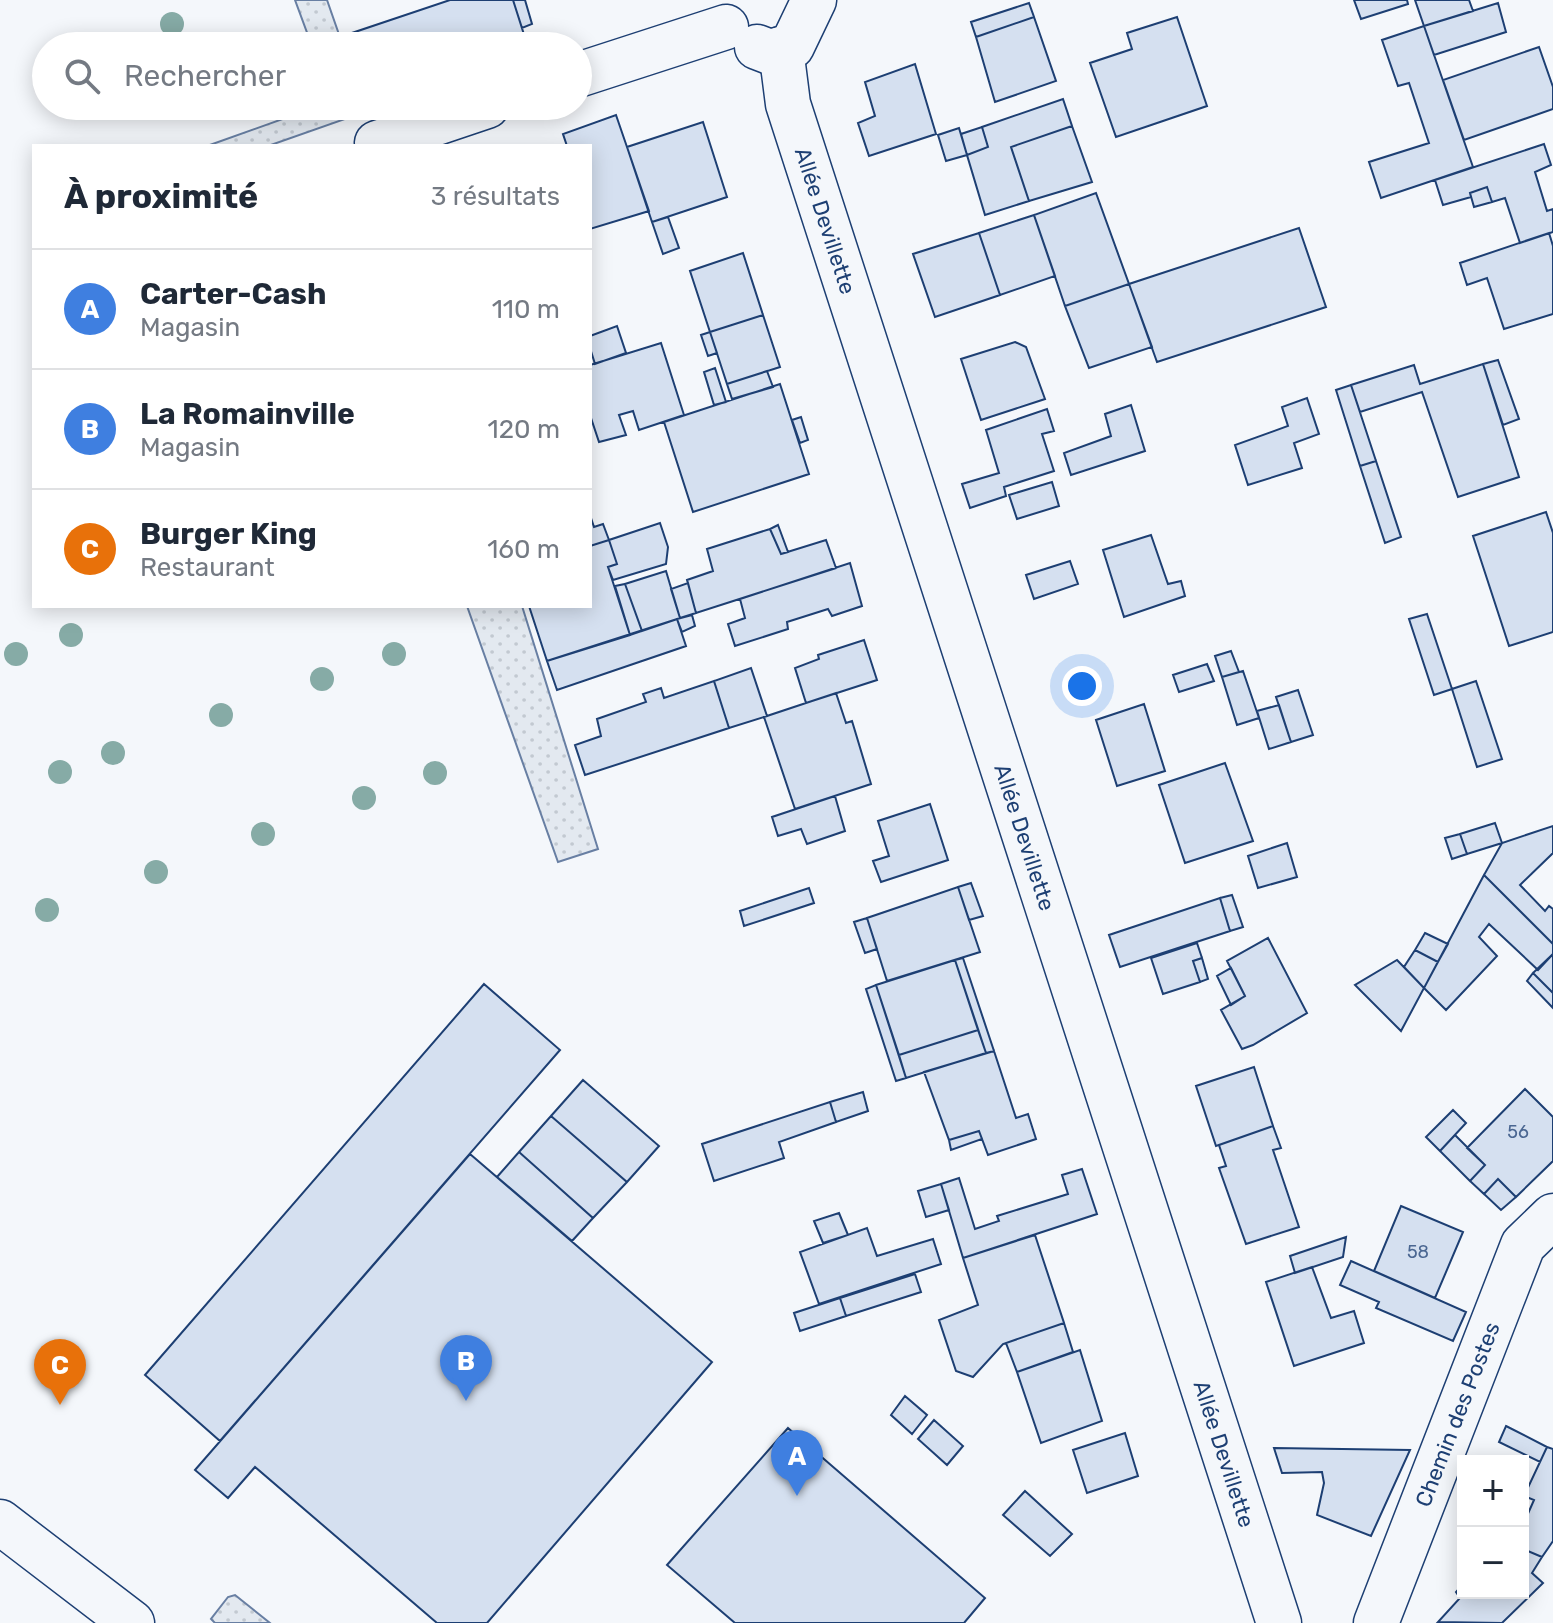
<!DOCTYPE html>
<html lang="fr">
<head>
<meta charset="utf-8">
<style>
  :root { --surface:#fff; --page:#f2f2f3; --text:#1f2937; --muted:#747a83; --line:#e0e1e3; --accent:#2563eb }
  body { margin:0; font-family:Rubik,sans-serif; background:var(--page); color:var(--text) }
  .controls { position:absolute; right:24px; bottom:24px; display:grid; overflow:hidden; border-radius:0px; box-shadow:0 4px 20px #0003 }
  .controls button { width:72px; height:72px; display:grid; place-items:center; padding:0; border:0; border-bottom:2px solid var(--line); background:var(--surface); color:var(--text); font:40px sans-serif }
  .you { position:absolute; left:1082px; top:686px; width:28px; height:28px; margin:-20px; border:6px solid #fff; border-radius:50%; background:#1a73e8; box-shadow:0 0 0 12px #1a73e833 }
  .badge { display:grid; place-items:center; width:52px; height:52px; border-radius:50%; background:var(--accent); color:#fff; font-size:26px; font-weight:700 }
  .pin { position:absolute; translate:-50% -66px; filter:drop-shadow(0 2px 4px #0008) }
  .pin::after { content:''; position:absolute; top:42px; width:28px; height:24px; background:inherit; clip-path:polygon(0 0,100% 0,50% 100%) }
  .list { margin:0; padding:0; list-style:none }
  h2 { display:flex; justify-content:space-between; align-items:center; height:104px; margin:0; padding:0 32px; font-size:34px }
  h2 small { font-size:26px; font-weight:400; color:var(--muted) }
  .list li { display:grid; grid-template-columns:52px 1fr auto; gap:24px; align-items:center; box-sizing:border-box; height:120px; padding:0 32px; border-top:2px solid var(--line) }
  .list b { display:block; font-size:30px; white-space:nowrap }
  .list p { margin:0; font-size:26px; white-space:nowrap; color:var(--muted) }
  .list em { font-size:26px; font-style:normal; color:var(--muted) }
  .icon { flex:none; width:44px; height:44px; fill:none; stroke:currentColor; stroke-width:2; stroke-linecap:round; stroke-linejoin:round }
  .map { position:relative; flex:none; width:1553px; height:1623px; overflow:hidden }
  .search { position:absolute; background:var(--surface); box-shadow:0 4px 20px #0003; left:32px; top:32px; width:560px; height:88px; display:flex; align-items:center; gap:20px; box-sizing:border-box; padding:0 28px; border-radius:44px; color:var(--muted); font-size:30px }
  .panel { position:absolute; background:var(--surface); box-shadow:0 4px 20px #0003; left:32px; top:144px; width:560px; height:464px; border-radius:0px }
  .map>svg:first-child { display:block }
</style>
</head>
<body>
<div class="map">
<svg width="1553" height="1623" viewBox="0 0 1553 1623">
  <defs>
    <pattern id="grass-dots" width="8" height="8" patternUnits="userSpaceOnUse" patternTransform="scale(2)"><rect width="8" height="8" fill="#e3e9f0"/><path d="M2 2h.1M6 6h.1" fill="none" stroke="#c2c9d1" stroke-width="1.8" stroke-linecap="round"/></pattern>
  </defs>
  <rect width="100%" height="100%" fill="#f4f7fb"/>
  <!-- grass -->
  <path fill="url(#grass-dots)" stroke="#687fa3" stroke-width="2" d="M295,0H327L343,46H312Z
    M319,106H363L365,112L268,146H207Z
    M467,606H522L598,849L558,862Z
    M235,1595L270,1623H215L211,1619L228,1597Z"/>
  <!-- building -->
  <path fill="#d5e0f0" stroke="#1d3f73" stroke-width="2" d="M450,0H513L527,44L343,46L340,37Z
    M513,0H525L532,24L522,28Z
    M1354,0H1407L1408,4L1361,19Z
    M1415,0H1469L1473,11L1424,26Z
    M1029,3L1034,17L976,37L971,22Z
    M1498,3L1506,32L1434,55L1424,26Z
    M1034,17L1056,81L995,102L976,37Z
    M1177,17L1207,106L1116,137L1090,63L1132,49L1127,33Z
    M1424,26L1473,167L1381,198L1369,162L1429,143L1409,83L1398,86L1382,40Z
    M1539,47L1553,87V109L1464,140L1443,80Z
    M915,64L936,134L869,156L858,123L875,116L865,82Z
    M1063,99L1072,126L1011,147L1029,201L985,215L967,155L988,147L982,127Z
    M616,115L649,211L590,229V146H567L563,134Z
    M703,122L727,197L652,222L627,147Z
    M1072,126L1092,182L1029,201L1011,147Z
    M982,127L988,147L967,155L961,134Z
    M959,128L967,155L946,161L938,135Z
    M1544,144L1551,165L1535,172L1547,211L1553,209V232L1520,243L1505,198L1492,202L1487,187L1470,193L1471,197L1443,205L1435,180Z
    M1487,187L1492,202L1474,207L1470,193Z
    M1096,193L1129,284L1065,306L1034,215Z
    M1034,215L1055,276L1000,295L979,233Z
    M668,217L679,248L663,254L652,222Z
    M1299,228L1326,307L1157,362L1129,284Z
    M979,233L1000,295L935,317L913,254Z
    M1549,233L1553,246V314L1504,329L1487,278L1467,285L1460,263Z
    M743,253L763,315L710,332L690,271Z
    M1129,284L1152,347L1089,368L1065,306Z
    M763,315L780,367L727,384L710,332Z
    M617,326L626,353L595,364L590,348V336Z
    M710,332L717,353L708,356L701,335Z
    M1015,342L1026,347L1045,399L981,420L961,359Z
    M661,343L684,415L639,430L633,411L619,415L626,435L599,442L590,415V365Z
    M1498,360L1519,419L1503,425L1483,364Z
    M1483,364L1519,477L1458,497L1422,392L1360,412L1351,385L1414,365L1420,384Z
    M715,368L726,402L714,405L704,372Z
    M767,371L773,387L732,399L727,384Z
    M780,384L809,474L693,512L664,422Z
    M1351,385L1376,461L1360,466L1336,390Z
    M1307,398L1319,434L1294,443L1302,468L1248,485L1235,445L1288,426L1282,407Z
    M1131,405L1145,451L1071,475L1064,453L1111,436L1105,414Z
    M1047,409L1054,431L1042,434L1054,471L1004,487L1006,496L970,508L962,484L999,473L986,430Z
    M801,417L808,440L800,443L792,420Z
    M1376,461L1401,537L1385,543L1360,466Z
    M1052,482L1059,506L1017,519L1009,495Z
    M1546,512L1553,533V632L1509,646L1473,536Z
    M590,515L594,527L603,524L609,540L590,546Z
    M660,523L668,547L666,564L613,580L608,567L617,564L609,540Z
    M778,525L788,552L781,554L770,529Z
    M770,529L781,554L826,540L836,568L696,613L687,580L713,571L707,549Z
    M1151,535L1168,584L1181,581L1185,596L1124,617L1103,550Z
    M609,540L617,564L608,567L630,635L547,661L529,606H590V546Z
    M1070,561L1078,584L1034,599L1026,575Z
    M850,563L862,606L832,616L828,609L787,622L788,629L735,646L728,624L745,618L740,599Z
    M666,571L680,618L642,631L625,584Z
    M688,583L696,613L680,618L671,589Z
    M625,584L642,631L630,635L615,586Z
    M1427,614L1452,689L1434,695L1409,619Z
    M692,615L695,626L682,632L677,619Z
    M677,619L686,646L557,690L547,661Z
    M864,640L877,680L806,703L795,668L819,659L818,655Z
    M1231,651L1239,672L1222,677L1215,656Z
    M1207,664L1214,681L1179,692L1173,675Z
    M751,668L767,716L729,728L714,681Z
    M1243,671L1259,718L1237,725L1222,677Z
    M714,681L729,728L585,775L575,745L601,736L597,719L646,702L643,694L661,688L664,698Z
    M1476,681L1502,759L1477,767L1452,689Z
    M1298,690L1313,735L1291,742L1276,697Z
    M836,693L846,723L852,721L871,784L795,809L764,717Z
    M1144,704L1165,771L1117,786L1096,720Z
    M1279,705L1291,742L1269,749L1257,711Z
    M1225,763L1253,841L1185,863L1159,785Z
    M835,796L845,831L807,844L801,829L778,836L772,817Z
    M930,804L948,860L881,882L873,861L889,856L878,821Z
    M1495,823L1502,843L1467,854L1460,834Z
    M1553,826V853L1520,885L1545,911L1549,906L1553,909V944L1484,875L1502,843Z
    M1460,834L1467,854L1452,859L1445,838Z
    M1287,843L1297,877L1258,888L1248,856Z
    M1484,875L1553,944V954L1538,970L1489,924L1479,937L1497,956L1446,1010L1424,988Z
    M971,883L983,916L969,920L958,887Z
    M958,887L980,952L887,981L867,918Z
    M809,888L814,903L744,926L740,911Z
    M1232,895L1243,927L1230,931L1220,898Z
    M1220,898L1230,931L1120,967L1109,935Z
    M867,918L877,949L865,953L854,922Z
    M1425,933L1448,944L1438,962L1415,950Z
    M1268,938L1307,1013L1253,1045L1242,1049L1221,1010L1245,996L1227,961Z
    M1197,943L1202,958L1193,961L1200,982L1163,994L1151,958Z
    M1415,950L1438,962L1424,988L1404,967Z
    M1553,954V993L1533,973Z
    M963,958L994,1051L986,1053L955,960Z
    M1202,958L1208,979L1200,982L1193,961Z
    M955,960L978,1030L899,1055L876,985Z
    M1397,960L1424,988L1401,1031L1355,985Z
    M1231,968L1245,996L1231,1005L1217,976Z
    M1533,973L1553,993V1008L1527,981Z
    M484,984L560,1050L220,1441L145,1375Z
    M876,985L906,1078L896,1081L866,989Z
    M978,1030L986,1053L906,1078L899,1055Z
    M994,1051L1016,1118L1028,1114L1036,1139L988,1155L979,1131L949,1140L924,1072Z
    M1254,1067L1273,1126L1216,1146L1196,1086Z
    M583,1080L659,1146L627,1182L551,1116Z
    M1525,1089L1553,1117V1161L1516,1197L1498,1179L1484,1194L1470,1181L1485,1165L1467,1148Z
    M863,1092L868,1111L836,1122L830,1102Z
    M830,1102L836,1122L779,1142L784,1158L714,1181L702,1144Z
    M1453,1110L1466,1123L1440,1151L1426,1137Z
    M551,1116L627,1182L593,1218L519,1152Z
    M1273,1126L1281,1148L1273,1150L1299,1227L1246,1244L1219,1168L1226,1166L1219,1145Z
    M979,1131L982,1139L951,1150L949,1140Z
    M1455,1135L1485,1165L1470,1181L1440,1151Z
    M519,1152L593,1218L572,1241L497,1177Z
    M470,1154L712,1362L487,1623H437L255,1467L228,1498L195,1470Z
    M1082,1169L1097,1214L963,1258L941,1184L959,1178L975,1229L999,1221L997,1216L1068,1194L1062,1175Z
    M1498,1179L1516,1197L1501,1210L1484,1194Z
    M941,1184L949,1210L926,1217L918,1191Z
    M1401,1206L1463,1232L1435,1298L1374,1271Z
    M839,1213L848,1235L823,1243L814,1221Z
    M867,1228L877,1256L933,1239L941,1264L819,1304L800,1252Z
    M1035,1235L1064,1323L1003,1344L973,1377L956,1371L939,1320L978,1305L963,1258Z
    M1346,1237L1343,1257L1295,1273L1290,1256Z
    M1351,1261L1466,1312L1453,1341L1376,1308L1379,1302L1340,1285Z
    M1312,1267L1331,1318L1354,1311L1364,1343L1294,1366L1266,1282Z
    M915,1274L921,1292L846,1316L840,1298Z
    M840,1298L846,1316L800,1331L794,1313Z
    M1064,1323L1073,1352L1017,1372L1006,1343Z
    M1080,1350L1102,1421L1041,1443L1017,1372Z
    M905,1396L927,1415L912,1434L891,1415Z
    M934,1420L963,1446L947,1465L918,1439Z
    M1506,1426L1547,1447L1540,1462L1499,1442Z
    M788,1428L985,1598L964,1623H735L667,1565Z
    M1125,1433L1138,1476L1087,1493L1073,1450Z
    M1547,1447L1553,1449V1541L1542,1557L1523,1549V1525L1534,1500L1524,1496Z
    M1274,1448L1410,1450L1371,1536L1317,1515L1324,1483L1322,1472L1282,1473Z
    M1025,1491L1072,1534L1050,1556L1003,1515Z
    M1523,1549L1542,1557L1532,1573L1543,1583L1502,1623L1438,1622L1460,1598L1456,1592L1463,1584V1593H1523Z"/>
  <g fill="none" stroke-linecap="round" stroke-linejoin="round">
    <defs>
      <g id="minor">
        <path d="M757,47L770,52L792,46L814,0"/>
        <path id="s1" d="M781,49L788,104L1279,1623"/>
        <path d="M578,75L726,27"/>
        <path d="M377,143L487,106"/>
        <path d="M0,1522L132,1623"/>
        <path id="s2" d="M1376,1623L1523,1245L1553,1216"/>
      </g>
    </defs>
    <!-- minor casing -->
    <use href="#minor" stroke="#1d3f73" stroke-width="47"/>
    <!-- minor -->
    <use href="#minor" stroke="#f4f7fb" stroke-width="44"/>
  </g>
  <!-- trees -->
  <g fill="#86aba6">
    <circle cx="172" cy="24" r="12"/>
    <circle cx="71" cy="635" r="12"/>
    <circle cx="16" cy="654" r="12"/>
    <circle cx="394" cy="654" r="12"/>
    <circle cx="322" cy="679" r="12"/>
    <circle cx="221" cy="715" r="12"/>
    <circle cx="113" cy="753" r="12"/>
    <circle cx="60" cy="772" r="12"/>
    <circle cx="435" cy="773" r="12"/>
    <circle cx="364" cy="798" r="12"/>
    <circle cx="263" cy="834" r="12"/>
    <circle cx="156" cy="872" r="12"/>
    <circle cx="47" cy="910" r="12"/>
  </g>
  <g text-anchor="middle" stroke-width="6" stroke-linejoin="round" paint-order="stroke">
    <!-- number labels -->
    <g font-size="18" fill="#4b6792">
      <text x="1518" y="1138">56</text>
      <text x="1418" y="1258">58</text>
    </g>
    <!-- street labels -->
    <g font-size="22" fill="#1d3f73" stroke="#f4f7fb">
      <text dy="8" stroke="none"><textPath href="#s1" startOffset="178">Allée Devillette</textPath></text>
      <text dy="8" stroke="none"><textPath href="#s1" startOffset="826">Allée Devillette</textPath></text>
      <text dy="8" stroke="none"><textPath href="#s2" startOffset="224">Chemin des Postes</textPath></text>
      <text dy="8" stroke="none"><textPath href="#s1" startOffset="1474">Allée Devillette</textPath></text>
    </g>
  </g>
</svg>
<div class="controls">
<button>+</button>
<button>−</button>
</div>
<div class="you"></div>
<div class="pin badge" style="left:797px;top:1496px;background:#3f7fe0">A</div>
<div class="pin badge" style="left:466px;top:1401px;background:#3f7fe0">B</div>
<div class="pin badge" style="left:60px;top:1405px;background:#e8710a">C</div>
<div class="search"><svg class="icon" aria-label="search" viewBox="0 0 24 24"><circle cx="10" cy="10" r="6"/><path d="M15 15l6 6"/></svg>Rechercher</div>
<section class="panel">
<h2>À proximité<small>3 résultats</small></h2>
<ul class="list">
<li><span class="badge" style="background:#3f7fe0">A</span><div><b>Carter-Cash</b><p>Magasin</p></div><em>110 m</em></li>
<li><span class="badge" style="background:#3f7fe0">B</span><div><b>La Romainville</b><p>Magasin</p></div><em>120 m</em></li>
<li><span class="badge" style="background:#e8710a">C</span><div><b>Burger King</b><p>Restaurant</p></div><em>160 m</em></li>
</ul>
</section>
</div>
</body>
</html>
